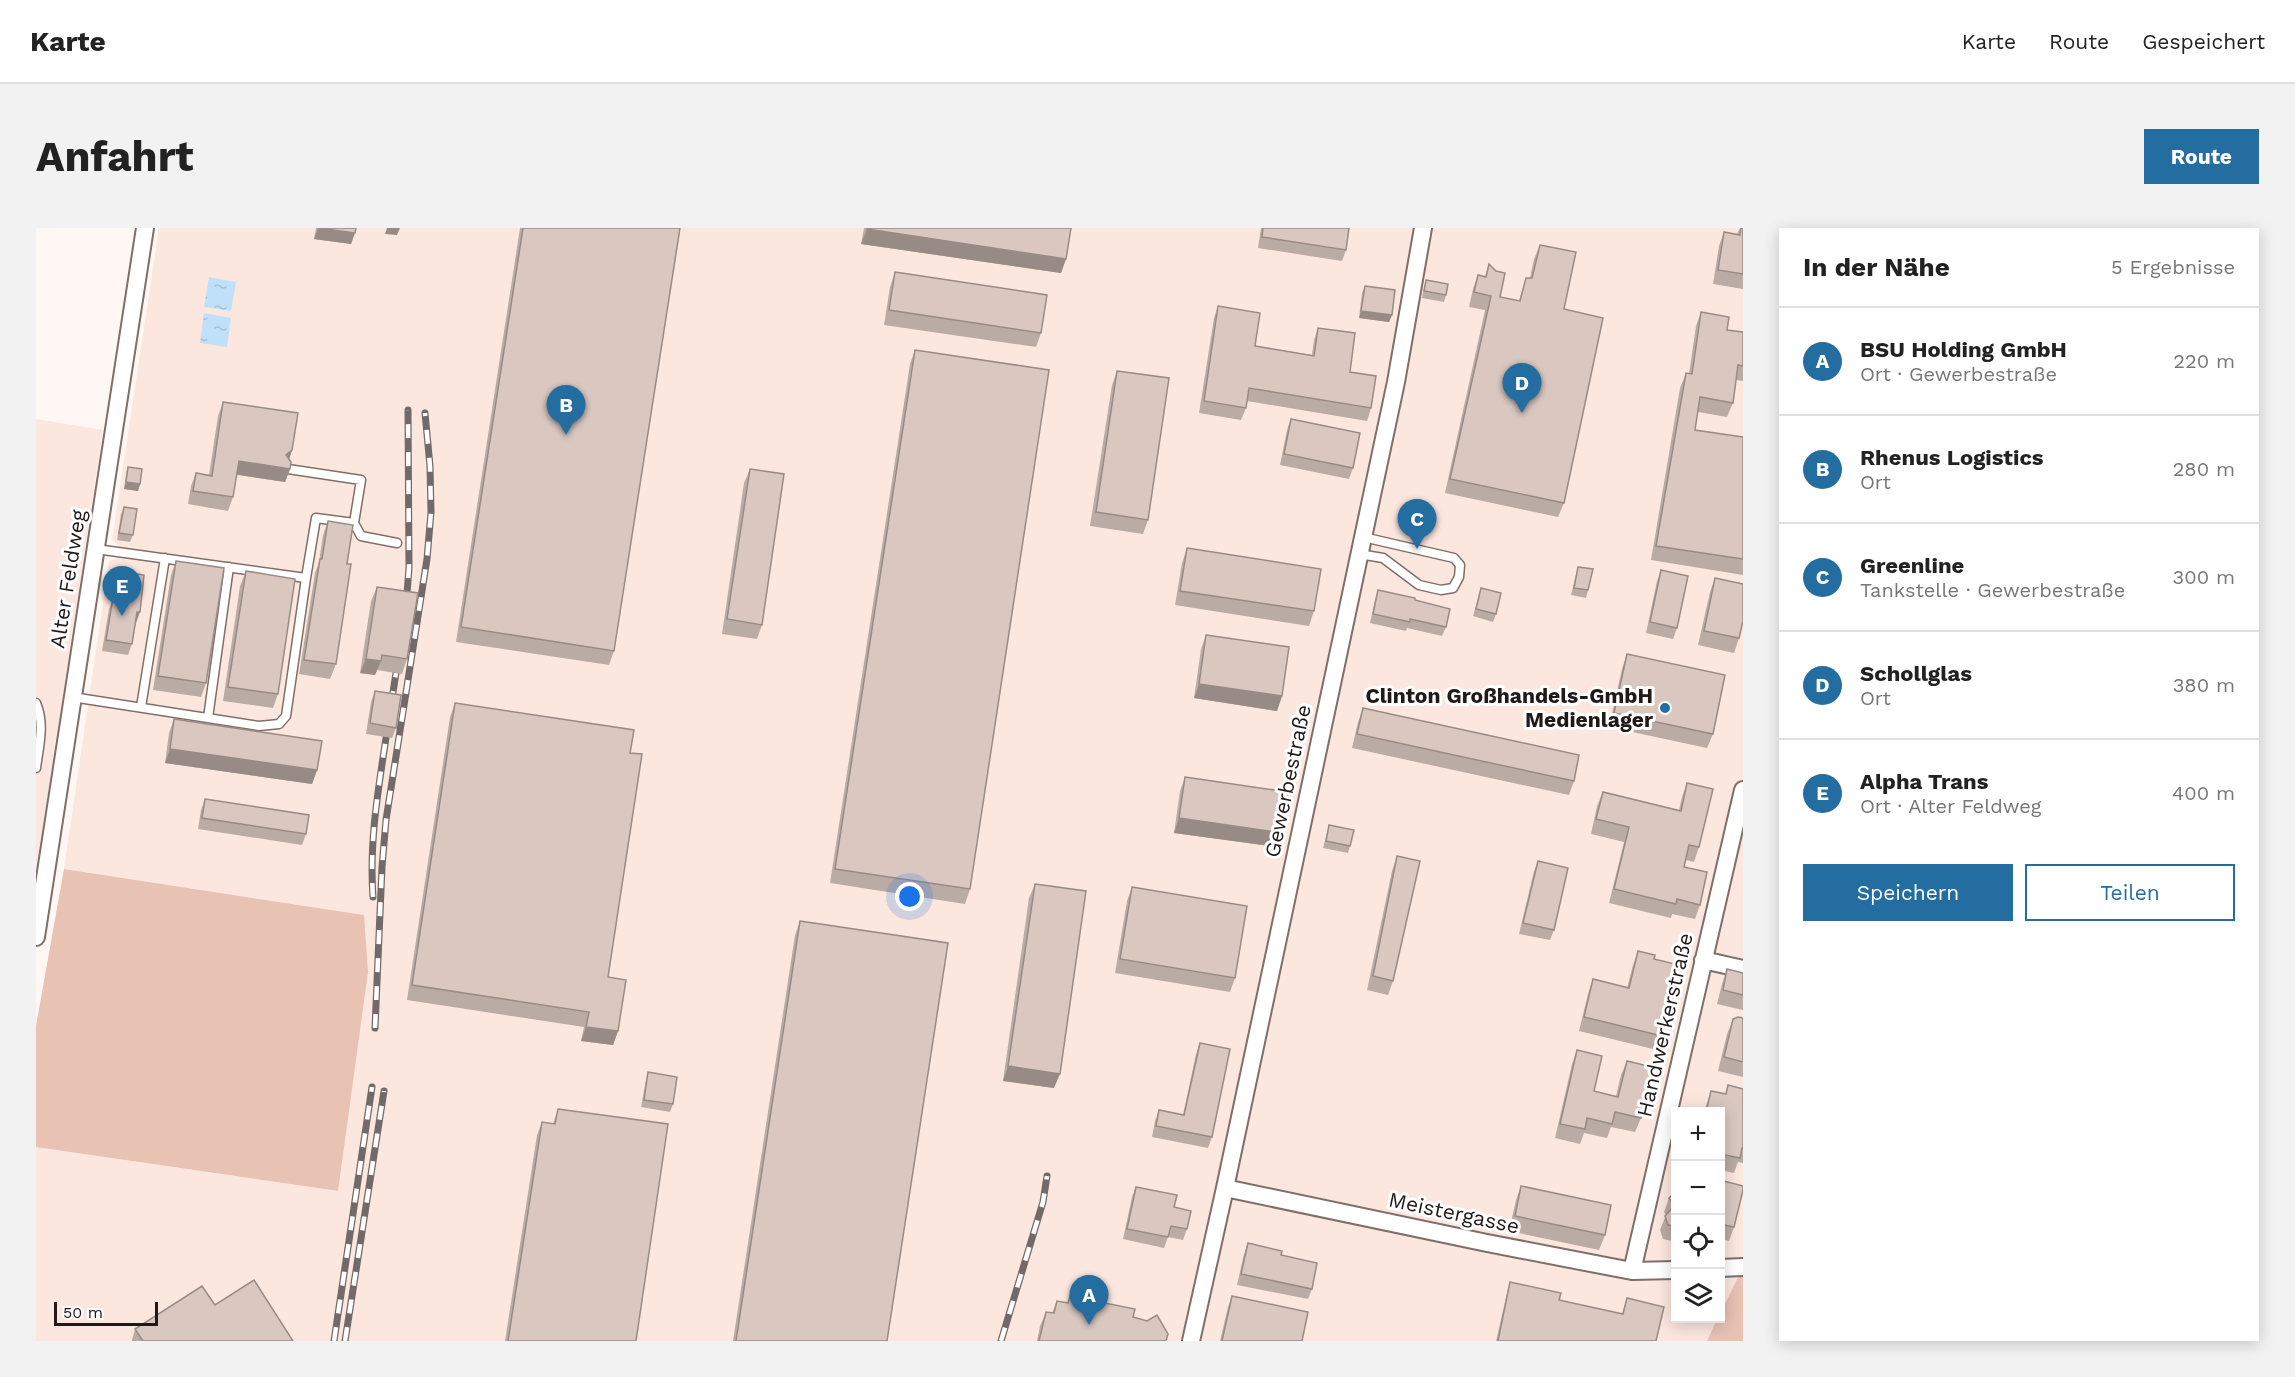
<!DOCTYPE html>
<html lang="de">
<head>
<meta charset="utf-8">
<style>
  :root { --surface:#fff; --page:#f2f2f2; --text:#222; --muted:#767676; --line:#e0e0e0; --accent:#246da0 }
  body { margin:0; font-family:"Work Sans",sans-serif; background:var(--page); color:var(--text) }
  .controls { position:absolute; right:18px; bottom:18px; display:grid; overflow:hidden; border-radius:0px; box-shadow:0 3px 15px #0003 }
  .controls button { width:54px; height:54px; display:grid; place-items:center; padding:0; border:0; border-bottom:2px solid var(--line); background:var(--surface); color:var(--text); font:30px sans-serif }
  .scale { position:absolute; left:18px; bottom:15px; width:104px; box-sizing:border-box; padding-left:6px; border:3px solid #201917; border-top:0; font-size:16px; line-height:21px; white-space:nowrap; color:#201917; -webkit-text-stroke:4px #fff; paint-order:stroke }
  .you { position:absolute; left:874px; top:669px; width:21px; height:21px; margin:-15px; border:4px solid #fff; border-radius:50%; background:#1a73e8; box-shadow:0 0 0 9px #1a73e833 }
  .badge { display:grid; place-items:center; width:39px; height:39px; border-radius:50%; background:var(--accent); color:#fff; font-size:20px; font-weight:700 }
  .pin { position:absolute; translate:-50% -50px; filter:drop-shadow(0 2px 3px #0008) }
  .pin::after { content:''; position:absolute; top:32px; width:21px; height:18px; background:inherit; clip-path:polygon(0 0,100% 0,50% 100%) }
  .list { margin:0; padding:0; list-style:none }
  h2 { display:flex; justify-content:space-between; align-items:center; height:78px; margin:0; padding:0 24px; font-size:26px }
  h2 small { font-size:20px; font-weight:400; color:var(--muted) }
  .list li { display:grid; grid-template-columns:39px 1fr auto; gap:18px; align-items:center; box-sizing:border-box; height:108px; padding:0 24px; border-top:2px solid var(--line) }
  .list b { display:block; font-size:22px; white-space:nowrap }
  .list p { margin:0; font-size:20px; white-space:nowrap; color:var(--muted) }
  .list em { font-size:20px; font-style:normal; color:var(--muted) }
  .actions { display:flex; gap:12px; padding:18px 24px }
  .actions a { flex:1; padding:14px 0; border:2px solid var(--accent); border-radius:0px; text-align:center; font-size:21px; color:var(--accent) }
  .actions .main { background:var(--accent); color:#fff }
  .icon { flex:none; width:33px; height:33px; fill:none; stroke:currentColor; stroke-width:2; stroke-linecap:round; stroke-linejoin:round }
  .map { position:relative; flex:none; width:1707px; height:1113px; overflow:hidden; border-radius:0px }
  header { display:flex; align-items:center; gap:36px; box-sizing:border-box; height:84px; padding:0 30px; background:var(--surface); border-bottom:2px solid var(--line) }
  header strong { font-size:28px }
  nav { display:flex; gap:33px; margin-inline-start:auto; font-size:21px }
  .intro { display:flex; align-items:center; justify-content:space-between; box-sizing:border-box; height:144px; padding:0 36px }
  h1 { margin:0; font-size:42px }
  .button { padding:15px 27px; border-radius:0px; background:var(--accent); color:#fff; font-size:21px; font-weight:700 }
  main { display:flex; gap:36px; padding:0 36px }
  aside { flex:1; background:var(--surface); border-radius:0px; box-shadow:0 3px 15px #0003 }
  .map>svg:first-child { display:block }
</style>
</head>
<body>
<header>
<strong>Karte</strong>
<nav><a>Karte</a><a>Route</a><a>Gespeichert</a></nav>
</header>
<div class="intro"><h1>Anfahrt</h1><a class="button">Route</a></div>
<main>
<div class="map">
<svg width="1707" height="1113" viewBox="0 0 1707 1113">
  <defs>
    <pattern id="water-ripples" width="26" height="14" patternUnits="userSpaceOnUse" patternTransform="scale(1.5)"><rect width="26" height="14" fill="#c0e0fa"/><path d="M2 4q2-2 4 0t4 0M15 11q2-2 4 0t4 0" fill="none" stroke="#a5c0d6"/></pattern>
  </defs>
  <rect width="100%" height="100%" fill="#fff7f4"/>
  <!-- built -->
  <path fill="#fce7de" d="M123,0H1707V1039L1685,1084L1684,884H1640V1090L1681,1091L1671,1113H0V919L302,963L328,687L28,641L73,333L80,331L81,323L82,317L76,312Z
    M0,191L67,202L0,645Z"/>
  <!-- green -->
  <path fill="#e8c2b3" d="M28,641L328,687L332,744L302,963L0,919V798Z
    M1707,1039V1113H1671L1681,1091L1684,1090L1685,1084Z"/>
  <!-- water -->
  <path fill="url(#water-ripples)" d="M173,49L200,54L195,83L168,79Z
    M168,85L195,90L191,119L164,115Z"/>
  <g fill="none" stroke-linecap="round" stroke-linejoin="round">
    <defs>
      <path id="lane" d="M252,241L325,252L318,295
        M1323,326L1347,330L1383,357L1405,362L1417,360L1423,349L1424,337L1418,330L1327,309
        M270,350L280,290L318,295L325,308L361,315
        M36,469L223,498L243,496L250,488L270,350L60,321
        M0,475C9,496 3,517 0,540
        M105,479L129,330
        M172,490L193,339"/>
      <path id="street" d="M0,709L109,0
        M1667,732L1707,741
        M1189,960L1451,1015L1596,1043L1640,1042
        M1684,1040L1707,1039
        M1596,1043L1707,562
        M1155,1113L1189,960L1360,154L1387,0"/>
    </defs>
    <!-- lane casing -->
    <use href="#lane" stroke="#7f6f68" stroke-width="11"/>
    <!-- street casing -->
    <use href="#street" stroke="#7f6f68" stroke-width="20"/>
    <!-- lane -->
    <use href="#lane" stroke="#fff" stroke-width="8"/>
    <!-- street -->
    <use href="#street" stroke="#fff" stroke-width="16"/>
    <defs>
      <path id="rail" d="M370,378L373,340L372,182
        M355,477L360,445
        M337,669C333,615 342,563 350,510
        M339,800L346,639L350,592L391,331L395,284L394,238L389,185
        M298,1113L336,859
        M309,1113L348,863
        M965,1113L1007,974L1011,948"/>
    </defs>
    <!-- rail casing -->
    <use href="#rail" stroke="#716a68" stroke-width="7"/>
    <!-- rail -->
    <use href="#rail" stroke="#fff" stroke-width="4.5" stroke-dasharray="14" stroke-linecap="butt"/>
  </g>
  <!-- wall -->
  <path fill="#bbaba5" d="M280,0H320L315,16L278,11Z
    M484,0H644L578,423L573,437L420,414Z
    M828,0H1035L1030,31L1025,45L825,16Z
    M1225,0H1313L1310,22L1306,33L1222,20Z
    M1704,0H1707V61L1677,56L1683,18L1688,4L1701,6Z
    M1504,17L1528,81V275L1522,289L1409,265L1449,82L1433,79L1437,61L1442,47L1449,49L1453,36L1464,69L1483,73L1490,50H1494L1498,31Z
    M859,44L1005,105L1000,119L848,97L854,59Z
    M1390,52L1410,67L1408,74L1386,70L1388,59Z
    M1329,58L1356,87L1353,94L1323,90L1326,65Z
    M1182,78L1219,118L1276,127L1278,112L1282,100L1314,144L1335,180L1331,193L1211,173L1210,180L1205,192L1163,185L1178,90Z
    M1665,84L1691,102L1707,104V153L1700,152L1697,175L1691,189L1662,184L1659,202L1707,209V347L1615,332L1644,160L1650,145L1653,146L1660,98Z
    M879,122L934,661L929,676L794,655L874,136Z
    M1081,143L1112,292L1107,306L1054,298L1076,157Z
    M187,174L256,222L253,231L254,241L249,254L201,247L197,269L192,283L152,276L155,258L160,245L173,247L182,188Z
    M1255,191L1317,240L1313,251L1244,237L1251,202Z
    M92,239L104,256L102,263L88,261L90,246Z
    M714,241L726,397L721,411L686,406L708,255Z
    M88,279L97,307L94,314L81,312L85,286Z
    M292,293L311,336L300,436L294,451L263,446L279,345L283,334L287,307Z
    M1151,320L1278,383L1273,398L1139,377L1146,335Z
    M140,333L170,455L165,469L117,462L135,347Z
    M1542,339L1552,362L1550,370L1535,367L1540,346Z
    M1625,342L1641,400L1637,411L1610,405L1621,353Z
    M84,343L100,395L96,416L92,427L66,423L73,381L77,370L80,354Z
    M210,343L242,466L237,480L187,473L204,358Z
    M1679,350L1703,410L1698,425L1662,417L1674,364Z
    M341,359L371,431L366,446L341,442L339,447L324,445L335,373Z
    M1445,360L1460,386L1457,394L1437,388Z
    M1342,362L1379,372L1410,399L1406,408L1371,400L1370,403L1334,395L1339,372Z
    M1170,407L1246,468L1241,483L1158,470L1165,421Z
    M1591,426L1677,506L1671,520L1573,499L1586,441Z
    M339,463L360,500L356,510L330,506L335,474Z
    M419,475L594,525L572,749L582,803L577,817L545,813L548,799L371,772L414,489Z
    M1327,480L1538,553L1533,567L1316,520L1322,494Z
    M138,491L281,542L276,556L129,535L133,505Z
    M1149,549L1241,619L1138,605L1144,563Z
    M1651,555L1663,619L1658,634L1650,632L1648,639L1664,677L1659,691L1636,686L1635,690L1573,675L1588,614L1555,606L1561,578L1567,564L1643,582L1646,569Z
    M169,571L270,606L266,617L162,601L165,582Z
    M1293,597L1314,618L1312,625L1287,620Z
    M1361,628L1357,753L1352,767L1331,762L1356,643Z
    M1502,633L1518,702L1514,712L1483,706L1498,643Z
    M999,656L1018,860L967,853L993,670Z
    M1096,659L1199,750L1194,764L1079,745L1091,673Z
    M764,693L851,1113H697L759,707Z
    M1602,723L1618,731L1640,768L1635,783L1628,781L1622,807L1617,821L1543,803L1552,766L1557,751L1591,760L1597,737Z
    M1691,741L1707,745V782L1681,776L1686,756Z
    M1707,790V849L1682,843L1691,806L1697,791Z
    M1164,815L1176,909L1172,920L1116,909L1119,893L1123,882L1147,887L1160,826Z
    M1541,822L1558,863L1580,868L1585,847L1591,833L1605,890L1599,904L1575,899L1571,910L1548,905L1544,916L1519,910L1536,836Z
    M612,844L637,876L634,884L605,879L610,852Z
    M1692,857L1707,861V935L1702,934L1698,945L1684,942V884H1668L1675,863L1689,866Z
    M522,881L600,1113H469L501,907L506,894L517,896Z
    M1684,952L1698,999L1693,1013L1684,1011Z
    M1485,958L1569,1007L1563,1022L1473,1003L1480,972Z
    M1100,959L1138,979L1151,1001L1147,1012L1132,1009L1128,1020L1087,1011L1096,969Z
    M1640,963V1014L1627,1011L1624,1002L1630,987L1628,984L1633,970Z
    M1212,1015L1245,1027L1276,1061L1272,1071L1201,1057L1208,1026Z
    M1474,1054L1523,1072L1586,1086L1591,1070L1620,1113H1460L1471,1065Z
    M1196,1068L1266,1113H1184L1192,1079Z
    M1021,1073L1097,1089L1130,1113H1001L1004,1098L1010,1084L1016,1085Z
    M179,1077L257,1113H96V1112L99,1101Z"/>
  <!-- shaded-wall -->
  <path fill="#988b86" d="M282,0L319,5L315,16L278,11Z
    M351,0H364L361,7L349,6Z
    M831,1L1030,31L1025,45L825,16Z
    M1325,83L1356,87L1353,94L1323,90Z
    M256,222L252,235L254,241L249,254L198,246L203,233L250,227Z
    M90,254L104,256L102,263L88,261Z
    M101,384H104L100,395H97Z
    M330,431L345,433L339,447L324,445Z
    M1163,456L1246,468L1241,483L1158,470Z
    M134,521L281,542L276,556L129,535Z
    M1143,590L1247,605L1241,619L1138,605Z
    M550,799L582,803L577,817L545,813Z
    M972,838L1024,846L1018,860L967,853Z"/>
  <!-- building -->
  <path fill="#d9c7c0" stroke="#988b86" stroke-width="1.5" d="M283,0H320L319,5Z
    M487,0H644L578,423L425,399Z
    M831,0H1035L1030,31L831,1Z
    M1227,0H1313L1310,22L1226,9Z
    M1705,0H1707V46L1682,42L1688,4L1704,7Z
    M1504,17L1540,24L1528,81L1567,90L1528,275L1414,251L1455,68L1438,64L1442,47L1450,49L1453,36L1460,43L1469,45L1464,69L1484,73L1490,50H1496Z
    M859,44L1011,67L1005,105L853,82Z
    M1390,52L1412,56L1410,67L1388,63Z
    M1329,58L1359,62L1356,87L1325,83Z
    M1182,78L1224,85L1219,118L1278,128L1282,100L1319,105L1314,144L1340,148L1335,180L1213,160L1210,180L1168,173Z
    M1665,84L1693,89L1691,102L1707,104V138L1702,137L1697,175L1664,169L1659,202L1707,209V331L1620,318L1650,145L1656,146Z
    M879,122L1013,142L934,661L799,641Z
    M1081,143L1133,150L1112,292L1060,284Z
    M187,174L262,185L256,222L250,227L255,234L254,241L203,233L197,269L157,263L160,245L176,248Z
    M1255,191L1324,205L1317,240L1248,226Z
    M92,239L106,241L104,256L90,254Z
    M714,241L748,246L726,397L691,391Z
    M88,279L101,281L97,307L83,305Z
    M292,293L317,297L311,336H315L300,436L268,432L284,331H286Z
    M1151,320L1285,341L1278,383L1144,363Z
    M140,333L188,340L170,455L122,448Z
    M1542,339L1557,341L1552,362L1538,360Z
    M1625,342L1652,348L1641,400L1614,394Z
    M84,343L108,347L104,384H101L96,416L70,412L77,370L79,371Z
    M210,343L259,351L242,466L192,459Z
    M1679,350L1707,356V393L1703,410L1668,403Z
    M341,359L382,365L371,431L346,427L345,433L330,431Z
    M1445,360L1465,365L1460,386L1440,381Z
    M1342,362L1379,370V372L1414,381L1410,399L1374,391V394L1337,386Z
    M1170,407L1253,419L1246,468L1163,456Z
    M1591,426L1689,447L1677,506L1578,485Z
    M339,463L365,467L360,500L334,495Z
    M419,475L598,502L594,525L606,526L572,749L590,752L582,803L550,799L553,784L376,757Z
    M1327,480L1543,527L1538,553L1321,506Z
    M138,491L286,513L281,542L134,521Z
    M1149,549L1252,564L1247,605L1143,590Z
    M1651,555L1677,561L1663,619L1653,617L1648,639L1671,644L1664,677L1641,671L1640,676L1578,661L1593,599L1560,591L1567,564L1645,583Z
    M169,571L273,587L270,606L166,590Z
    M1293,597L1318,602L1314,618L1290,613Z
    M1361,628L1384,633L1357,753L1337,748Z
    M1502,633L1532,640L1518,702L1487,695Z
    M999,656L1050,663L1024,846L972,838Z
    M1096,659L1211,678L1199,750L1084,731Z
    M764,693L912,715L851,1113H700Z
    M1602,723L1619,727L1618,731L1647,738L1640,768L1632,766L1622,807L1548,789L1557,751L1593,760Z
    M1691,741L1707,745V767L1687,762Z
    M1702,789L1707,790V834L1688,829L1697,791Z
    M1164,815L1194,821L1176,909L1120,898L1123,882L1148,887Z
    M1541,822L1566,828L1558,863L1582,869L1591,833L1616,839L1605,890L1579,884L1576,896L1551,890L1549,901L1524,896Z
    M612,844L641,849L637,876L608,872Z
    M1692,857L1707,861V920H1706L1704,930L1684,926V884H1670L1675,863L1690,866Z
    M522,881L632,896L600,1113H472L506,894L519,896Z
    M1684,952L1707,958V962L1698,999L1684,996Z
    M1485,958L1575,977L1569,1007L1479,988Z
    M1100,959L1141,967L1138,979L1155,983L1151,1001L1135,998L1132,1009L1091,1001Z
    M1640,963V998L1632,997L1629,988L1638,978L1633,970Z
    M1212,1015L1246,1023L1245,1027L1281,1035L1276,1061L1205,1046Z
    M218,1052L257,1113H107L99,1101L166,1058L179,1077Z
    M1474,1054L1525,1065L1523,1072L1587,1086L1591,1070L1628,1079L1620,1113H1462Z
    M1034,1068L1099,1081L1097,1089L1111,1093L1121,1087L1132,1106L1130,1113H1003L1010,1084L1018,1085L1021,1073L1032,1075Z
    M1196,1068L1272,1084L1266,1113H1186Z"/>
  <!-- markers -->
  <circle fill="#246da0" stroke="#fff" stroke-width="2" cx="1629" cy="480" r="6"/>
  <g text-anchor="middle" stroke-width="6" stroke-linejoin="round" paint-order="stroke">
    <!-- street labels -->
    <g font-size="21" fill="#201917" stroke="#fff">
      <text transform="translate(32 351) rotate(-81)" y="7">Alter Feldweg</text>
      <text transform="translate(1252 553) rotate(-78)" y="7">Gewerbestraße</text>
      <text transform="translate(1629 797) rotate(-77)" y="7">Handwerkerstraße</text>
      <text transform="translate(1418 985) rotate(12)" y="7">Meistergasse</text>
    </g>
    <!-- poi labels -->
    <g font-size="21" font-weight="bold" fill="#201917" stroke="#fff" text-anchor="end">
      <text x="1617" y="475">Clinton Großhandels-GmbH<tspan x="1617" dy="24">Medienlager</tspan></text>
    </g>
  </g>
</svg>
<div class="controls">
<button>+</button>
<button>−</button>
<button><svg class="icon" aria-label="locate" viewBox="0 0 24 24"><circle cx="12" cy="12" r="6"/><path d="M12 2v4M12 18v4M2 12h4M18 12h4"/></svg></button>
<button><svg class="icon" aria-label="layers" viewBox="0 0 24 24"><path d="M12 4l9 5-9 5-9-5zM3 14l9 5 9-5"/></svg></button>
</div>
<div class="scale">50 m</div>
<div class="you"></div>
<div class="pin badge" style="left:1053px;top:1097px">A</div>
<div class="pin badge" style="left:530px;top:207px">B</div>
<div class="pin badge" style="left:1381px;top:321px">C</div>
<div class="pin badge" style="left:1486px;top:185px">D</div>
<div class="pin badge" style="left:86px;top:388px">E</div>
</div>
<aside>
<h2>In der Nähe<small>5 Ergebnisse</small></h2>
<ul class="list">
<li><span class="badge">A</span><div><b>BSU Holding GmbH</b><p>Ort · Gewerbestraße</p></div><em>220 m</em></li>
<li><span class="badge">B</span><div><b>Rhenus Logistics</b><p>Ort</p></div><em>280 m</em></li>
<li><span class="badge">C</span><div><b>Greenline</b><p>Tankstelle · Gewerbestraße</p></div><em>300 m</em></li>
<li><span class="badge">D</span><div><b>Schollglas</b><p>Ort</p></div><em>380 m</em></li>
<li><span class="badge">E</span><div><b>Alpha Trans</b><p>Ort · Alter Feldweg</p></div><em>400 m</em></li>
</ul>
<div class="actions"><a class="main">Speichern</a><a>Teilen</a></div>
</aside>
</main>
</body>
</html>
